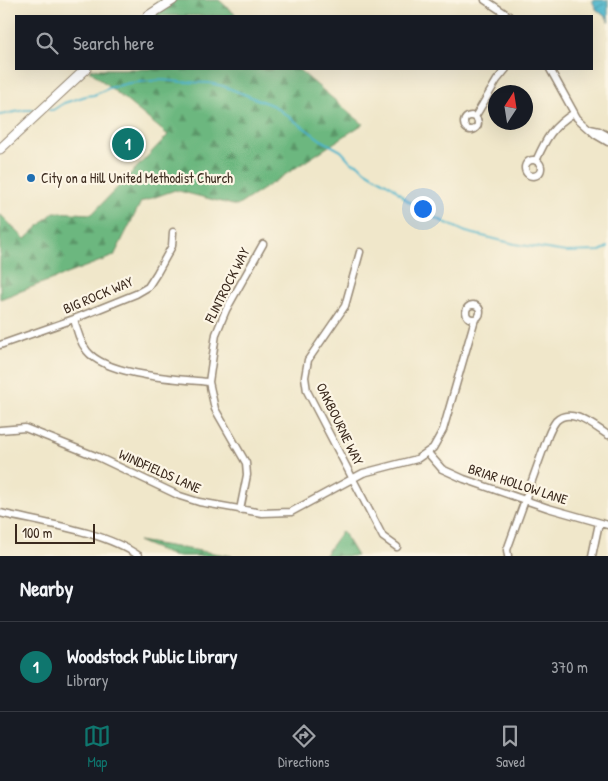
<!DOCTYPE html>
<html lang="en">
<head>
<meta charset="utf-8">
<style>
  :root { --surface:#171b24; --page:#242831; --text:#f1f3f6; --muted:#9ea1a6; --line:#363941; --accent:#0f766e }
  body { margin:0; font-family:"Patrick Hand",sans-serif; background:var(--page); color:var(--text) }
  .compass { position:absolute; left:488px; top:85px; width:45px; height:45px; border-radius:50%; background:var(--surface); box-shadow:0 5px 20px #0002; rotate:12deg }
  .scale { position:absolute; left:15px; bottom:12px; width:80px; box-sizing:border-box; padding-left:5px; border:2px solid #3b2a1e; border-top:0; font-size:14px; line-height:18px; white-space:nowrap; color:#3b2a1e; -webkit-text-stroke:4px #fcf5e5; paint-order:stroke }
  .you { position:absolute; left:422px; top:208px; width:18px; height:18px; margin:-12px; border:4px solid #fff; border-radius:50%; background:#1a73e8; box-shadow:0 0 0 8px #1a73e833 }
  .badge { display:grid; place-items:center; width:32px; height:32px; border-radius:50%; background:var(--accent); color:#fff; font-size:16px; font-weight:700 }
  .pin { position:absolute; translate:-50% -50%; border:2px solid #fff; box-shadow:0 1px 5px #0006 }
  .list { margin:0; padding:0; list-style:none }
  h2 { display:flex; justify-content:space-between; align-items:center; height:65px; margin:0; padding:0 20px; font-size:21px }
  h2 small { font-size:16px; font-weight:400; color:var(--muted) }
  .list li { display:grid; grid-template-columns:32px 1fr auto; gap:15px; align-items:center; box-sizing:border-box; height:90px; padding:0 20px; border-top:1px solid var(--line) }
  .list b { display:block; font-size:19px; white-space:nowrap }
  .list p { margin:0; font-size:16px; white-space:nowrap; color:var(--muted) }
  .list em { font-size:16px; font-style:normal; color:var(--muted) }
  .icon { flex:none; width:28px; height:28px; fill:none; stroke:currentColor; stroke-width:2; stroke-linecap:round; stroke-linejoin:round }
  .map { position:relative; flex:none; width:608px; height:556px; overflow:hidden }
  .search { position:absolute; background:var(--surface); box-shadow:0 5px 20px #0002; left:15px; right:15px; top:15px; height:55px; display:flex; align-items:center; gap:12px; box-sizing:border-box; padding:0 18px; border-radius:0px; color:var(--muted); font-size:19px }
  .sheet { height:155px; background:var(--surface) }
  nav { display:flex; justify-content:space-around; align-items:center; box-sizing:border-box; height:70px; border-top:1px solid var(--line); background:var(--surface); font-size:14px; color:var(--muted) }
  nav a { display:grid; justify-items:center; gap:2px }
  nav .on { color:var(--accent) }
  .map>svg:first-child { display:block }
</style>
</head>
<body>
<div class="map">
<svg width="608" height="556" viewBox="0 0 608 556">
  <defs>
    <pattern id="forest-firs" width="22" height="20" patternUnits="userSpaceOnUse" patternTransform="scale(1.25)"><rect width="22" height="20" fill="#6cb77f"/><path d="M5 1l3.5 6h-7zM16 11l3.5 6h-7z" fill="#5a9567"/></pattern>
    <pattern id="water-waves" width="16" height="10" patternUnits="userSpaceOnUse" patternTransform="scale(1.25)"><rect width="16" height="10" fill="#4db5cb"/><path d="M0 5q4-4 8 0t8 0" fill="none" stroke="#4193a4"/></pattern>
  </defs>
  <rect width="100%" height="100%" fill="#fcf5e5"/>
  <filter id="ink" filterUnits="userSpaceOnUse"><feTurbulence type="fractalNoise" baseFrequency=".02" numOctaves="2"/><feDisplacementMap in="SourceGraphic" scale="10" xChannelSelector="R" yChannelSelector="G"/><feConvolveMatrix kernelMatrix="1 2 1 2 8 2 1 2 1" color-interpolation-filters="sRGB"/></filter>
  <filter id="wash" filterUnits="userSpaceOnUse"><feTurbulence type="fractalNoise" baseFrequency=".0096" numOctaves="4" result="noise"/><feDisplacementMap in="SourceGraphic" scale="20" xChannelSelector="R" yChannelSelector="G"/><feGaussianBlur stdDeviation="1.12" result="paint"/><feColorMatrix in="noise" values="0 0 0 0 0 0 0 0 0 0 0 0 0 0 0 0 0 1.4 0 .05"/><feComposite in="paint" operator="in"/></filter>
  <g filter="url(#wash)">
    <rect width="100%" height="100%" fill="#f0e7ca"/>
    <!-- forest -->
    <path fill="url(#forest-firs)" stroke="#54704e" d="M160,0H219L237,16H143Z
      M91,69H298L363,124L237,206L175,190L141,202L114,256L0,299V214L25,239L54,212L92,214L168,135L89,70Z
      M342,531L357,556H324Z
      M138,541L232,556H173Z"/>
    <!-- water -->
    <path fill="url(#water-waves)" stroke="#447074" d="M592,0H608V22V19L596,9Z"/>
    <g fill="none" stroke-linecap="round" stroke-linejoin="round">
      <!-- stream -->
      <path stroke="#4db5cb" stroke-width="2" d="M49,110H53L64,103L86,96L94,95L109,88L129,83L161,80L182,82L209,83L223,86L274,106L321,140L341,151L352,163L358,164L364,170L393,187L405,199L429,215L466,232L515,244L566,252L600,251L608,247
        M0,115L25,110H36"/>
    </g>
  </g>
  <g filter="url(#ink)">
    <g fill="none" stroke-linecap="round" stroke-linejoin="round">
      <defs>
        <path id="minor" d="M485,0L509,16
          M550,69L577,118L596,135L608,142
          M464 123a7 7 0 1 1 14 0a7 7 0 1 1-14 0Z
          M475,117L497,80L506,69
          M590,129L599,131L608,136
          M525 168a8 8 0 1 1 16 0a8 8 0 1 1-16 0Z
          M536,161C546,138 553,126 574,113
          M360,252L345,306L308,360L305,377L307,391L383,537L397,547
          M466 312a7 7 0 1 1 14 0a7 7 0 1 1-14 0Z
          M74,319C77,331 80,342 87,351C107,376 179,379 209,382
          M0,345L74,319L136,294L148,287L157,273L172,246L173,232
          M0,430L25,428L98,457L180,496L199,502L262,513L291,512L363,473L417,459L433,448L443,430L475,319
          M428,453L442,469L464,479L548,508L608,525
          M240,510L247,475L246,463L215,409L209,382L216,334L226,310L263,244
          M0,513C42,523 104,531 139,556
          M508,556L507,550L548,436C550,431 553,425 556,421C571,406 595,427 608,435
          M592,556L599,523"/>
        <path id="secondary" d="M148,16L173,0
          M0,149L86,69"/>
      </defs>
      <!-- minor casing -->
      <use href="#minor" stroke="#968874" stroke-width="9"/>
      <!-- secondary casing -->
      <use href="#secondary" stroke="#968874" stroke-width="11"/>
      <!-- minor -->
      <use href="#minor" stroke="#fff" stroke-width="6"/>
      <!-- secondary -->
      <use href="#secondary" stroke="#fff" stroke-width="9"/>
    </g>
  </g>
  <!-- markers -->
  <circle fill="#1f6fb2" stroke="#fcf5e5" stroke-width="2" cx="31" cy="178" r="5"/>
  <g text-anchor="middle" stroke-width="4.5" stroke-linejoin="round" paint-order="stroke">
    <!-- poi labels -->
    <g font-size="14" fill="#3b2a1e" stroke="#fcf5e5" text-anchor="start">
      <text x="41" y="183">City on a Hill United Methodist Church</text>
    </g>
    <!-- street labels -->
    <g font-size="14" fill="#3b2a1e" stroke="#fcf5e5">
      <text transform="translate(227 285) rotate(-63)" y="5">FLINTROCK WAY</text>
      <text transform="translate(98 295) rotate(-23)" y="5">BIG ROCK WAY</text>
      <text transform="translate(340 424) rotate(64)" y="5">OAKBOURNE WAY</text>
      <text transform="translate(160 471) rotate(24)" y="5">WINDFIELDS LANE</text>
      <text transform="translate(518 484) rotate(18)" y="5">BRIAR HOLLOW LANE</text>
    </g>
  </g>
</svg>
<svg class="compass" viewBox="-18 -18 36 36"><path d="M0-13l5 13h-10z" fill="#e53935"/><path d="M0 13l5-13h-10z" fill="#9ea1a6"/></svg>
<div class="scale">100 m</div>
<div class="you"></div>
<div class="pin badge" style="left:128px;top:144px">1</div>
<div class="search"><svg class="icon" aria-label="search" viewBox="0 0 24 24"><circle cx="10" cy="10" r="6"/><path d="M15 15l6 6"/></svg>Search here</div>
</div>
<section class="sheet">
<h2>Nearby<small></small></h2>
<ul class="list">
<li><span class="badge">1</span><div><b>Woodstock Public Library</b><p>Library</p></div><em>370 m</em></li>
</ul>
</section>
<nav>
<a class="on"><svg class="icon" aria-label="map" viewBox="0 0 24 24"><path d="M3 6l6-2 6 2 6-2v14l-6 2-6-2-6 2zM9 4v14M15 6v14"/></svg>Map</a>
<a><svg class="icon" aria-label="directions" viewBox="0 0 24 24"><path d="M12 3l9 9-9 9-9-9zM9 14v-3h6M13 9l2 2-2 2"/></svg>Directions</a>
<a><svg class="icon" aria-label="saved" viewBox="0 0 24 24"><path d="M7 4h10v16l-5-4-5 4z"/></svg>Saved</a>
</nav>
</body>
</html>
